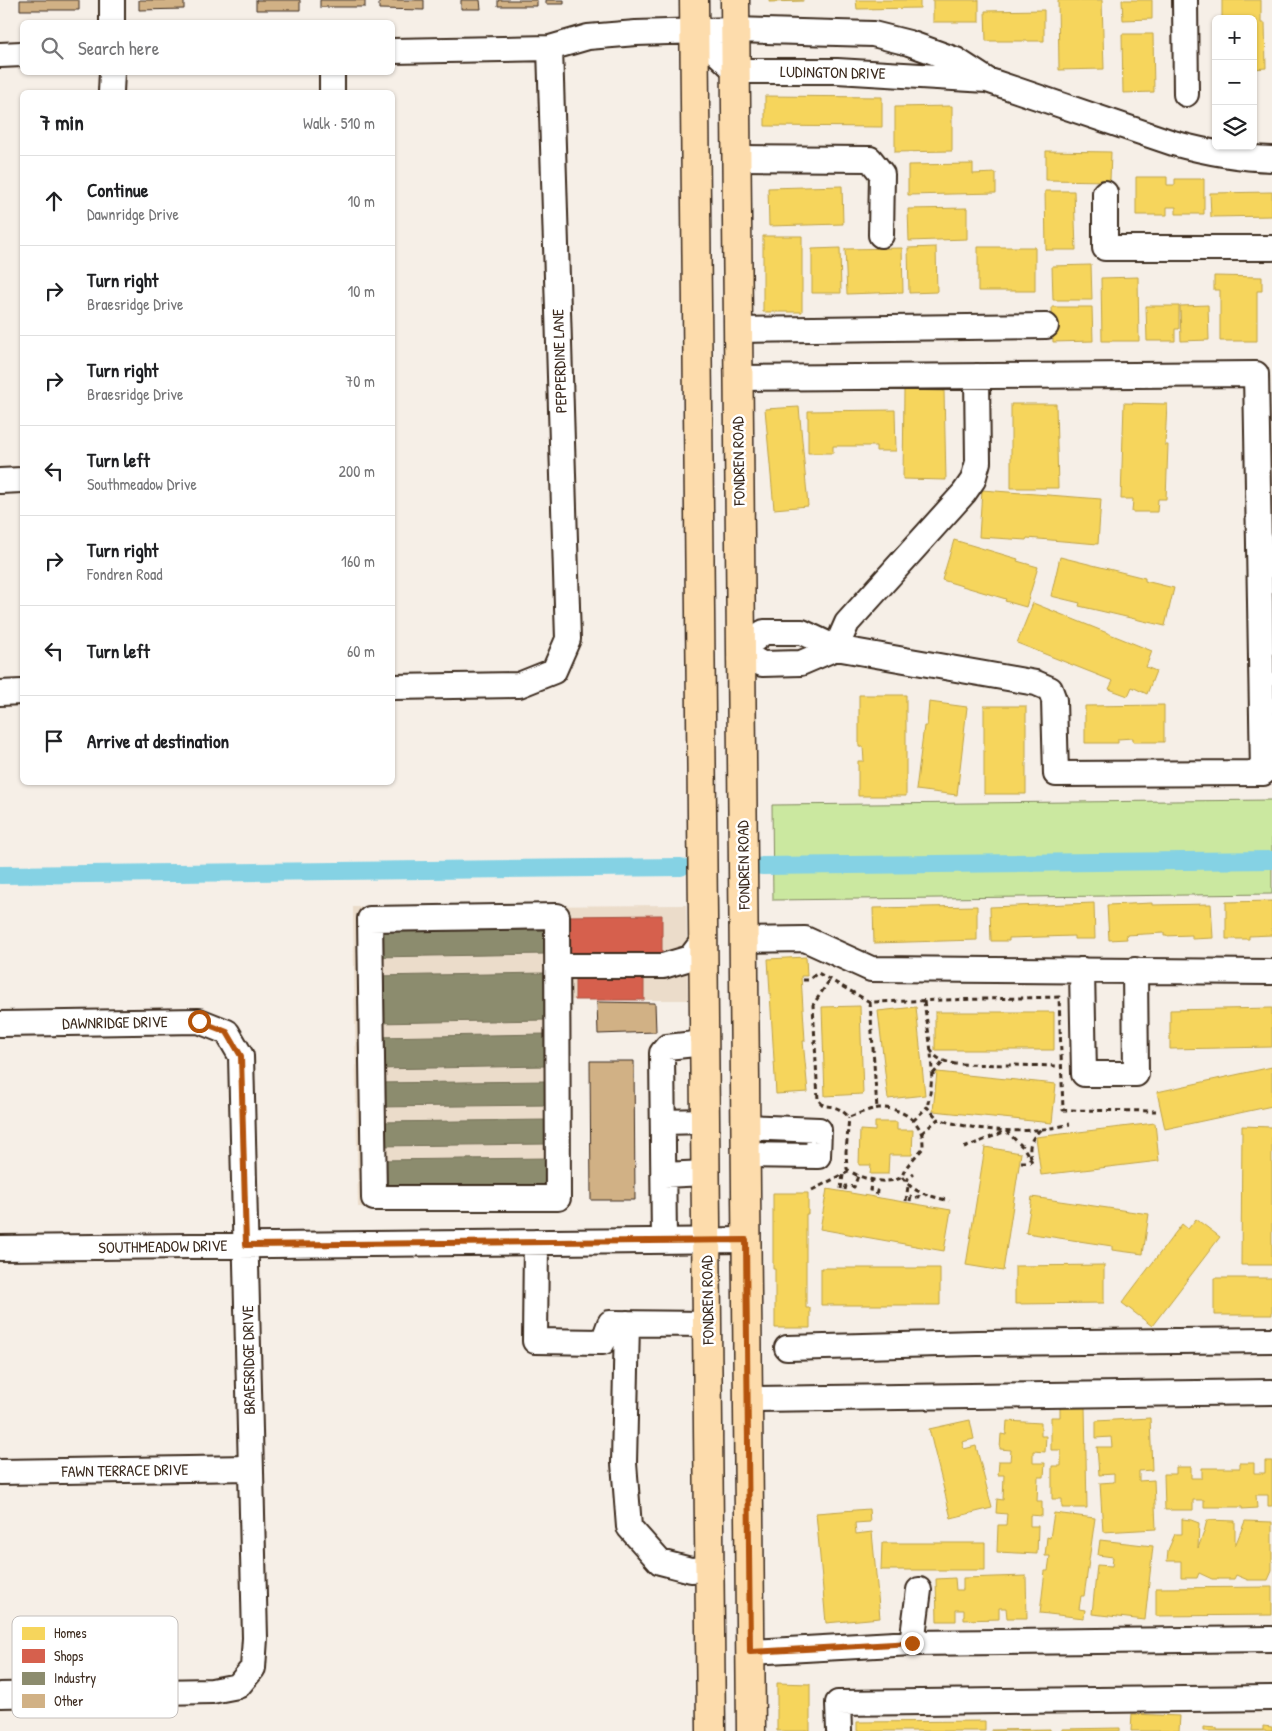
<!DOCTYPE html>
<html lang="en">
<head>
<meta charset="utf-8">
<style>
  :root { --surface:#fff; --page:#f6f6f6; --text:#202124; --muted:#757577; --line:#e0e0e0 }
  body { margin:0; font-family:"Patrick Hand",sans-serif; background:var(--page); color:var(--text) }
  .controls { position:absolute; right:15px; top:15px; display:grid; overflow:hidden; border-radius:8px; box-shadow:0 1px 4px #0004 }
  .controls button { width:45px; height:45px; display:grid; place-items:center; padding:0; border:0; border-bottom:1px solid var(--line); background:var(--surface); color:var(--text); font:25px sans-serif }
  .stop { position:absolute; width:15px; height:15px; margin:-11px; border:4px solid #b45309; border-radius:50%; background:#fff }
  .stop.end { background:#b45309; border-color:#fff; box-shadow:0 1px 5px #0008 }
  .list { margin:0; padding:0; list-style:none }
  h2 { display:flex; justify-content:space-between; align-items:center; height:65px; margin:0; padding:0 20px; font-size:21px }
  h2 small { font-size:16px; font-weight:400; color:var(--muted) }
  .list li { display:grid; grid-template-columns:32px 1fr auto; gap:15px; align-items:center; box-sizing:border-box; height:90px; padding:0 20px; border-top:1px solid var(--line) }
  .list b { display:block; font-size:19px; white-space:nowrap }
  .list p { margin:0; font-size:16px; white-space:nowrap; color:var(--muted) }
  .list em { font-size:16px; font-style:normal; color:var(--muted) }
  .icon { flex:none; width:28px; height:28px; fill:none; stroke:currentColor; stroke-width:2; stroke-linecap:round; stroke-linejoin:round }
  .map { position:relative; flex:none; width:1272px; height:1731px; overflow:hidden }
  .search { position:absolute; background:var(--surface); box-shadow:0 1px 4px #0004; left:20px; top:20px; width:375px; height:55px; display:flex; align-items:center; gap:12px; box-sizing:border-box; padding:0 18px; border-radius:8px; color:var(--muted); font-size:19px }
  .panel { position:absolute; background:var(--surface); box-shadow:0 1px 4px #0004; left:20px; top:90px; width:375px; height:695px; border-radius:8px }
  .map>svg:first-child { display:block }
</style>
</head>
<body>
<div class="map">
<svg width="1272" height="1731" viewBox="0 0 1272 1731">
  <rect width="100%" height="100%" fill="#f6efe7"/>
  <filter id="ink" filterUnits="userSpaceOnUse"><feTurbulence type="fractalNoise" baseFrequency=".02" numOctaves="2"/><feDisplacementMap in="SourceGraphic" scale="10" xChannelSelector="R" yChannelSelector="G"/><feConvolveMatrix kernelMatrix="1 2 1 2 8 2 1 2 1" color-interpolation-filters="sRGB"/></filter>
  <g filter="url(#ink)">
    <!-- built -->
    <path fill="#ebdcca" d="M686,905L688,1000H569L571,1206L358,1207L353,907Z"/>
    <!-- green -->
    <path fill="#cbe8a0" stroke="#83895f" d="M1272,800V894L773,900L772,805Z"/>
    <!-- homes -->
    <path fill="#f6d55c" stroke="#bea249" d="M769,0H803V1L769,2Z
      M856,0H920V8L857,9Z
      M933,0H979V22H933Z
      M1058,0H1102L1104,69L1059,70Z
      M1122,0H1152V19L1123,20Z
      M1222,0H1261V23H1265L1266,68L1253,69V19H1222Z
      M1044,10V41H986L985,11Z
      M1122,34H1153L1154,92L1123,93Z
      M765,96L882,97V127L765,126Z
      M952,106V151L895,152V107Z
      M1046,151L1111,152L1110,181L1046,180Z
      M973,164V174L996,173V193L908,195V165Z
      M1136,177H1167V185H1175V179H1204V214H1176V207H1167V215H1136Z
      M842,186L843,224L769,226L768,188Z
      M1045,191H1074L1076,250H1046Z
      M1272,192V216L1211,217L1210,193Z
      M967,208V239L909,241L908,209Z
      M763,236H802V312H763Z
      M936,247L937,292L909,293L908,248Z
      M978,247H1035V291H978Z
      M840,248L841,293H812V249Z
      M902,248L903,292L847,294L845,249Z
      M1091,265L1092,300H1053L1052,266Z
      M1214,276L1262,277V291H1257V341H1220V290H1214Z
      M1138,277L1139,341H1102L1101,278Z
      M1208,305L1209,340L1181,341L1180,306Z
      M1146,306H1179V329H1175V341H1147Z
      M1052,307H1092L1093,341L1053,342Z
      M904,390L944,391L946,480L903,479Z
      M1124,403L1167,404L1165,445H1168L1166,499H1158L1157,512H1132L1133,499H1121Z
      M1011,404H1056L1058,488H1011Z
      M799,407L808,506L774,509L765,409Z
      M895,410L896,451H876V446H833V453H808V411Z
      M982,490L1101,499L1098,544L1027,538L1026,540L979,537Z
      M954,540L1018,559L1017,561L1038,567L1026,607L1005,601L1006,599L942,580Z
      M1060,557L1145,578V581L1174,588L1165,626L1079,606L1080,603L1051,596Z
      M1033,603L1152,651L1146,667L1156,671L1147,694L1132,687L1128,696L1109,689L1113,681L1017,643Z
      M859,695H906V796H858V761H864L863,747H859Z
      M929,702L967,707L957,795L916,790L924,726H927Z
      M1164,705V742H1133V738L1118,739V743H1085V706Z
      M984,706H1026V794H984Z
      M1272,901V935L1249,936V939H1226V902Z
      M1094,903L1095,939H1074V936L1009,938V941H991L990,907Z
      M1152,903V905L1211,904L1213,938L1192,939V935L1164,936V933L1126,935L1127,939L1109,940L1107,905Z
      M977,906V940L874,943L873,908Z
      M806,957L807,976H801L805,1041H803L808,1092L776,1094L768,959Z
      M860,1006L863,1094L825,1096L822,1007Z
      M916,1007L925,1095L888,1099L878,1011Z
      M1272,1008V1047L1170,1049V1010Z
      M935,1012H1054V1050H935Z
      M1272,1067V1106L1165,1129L1157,1092Z
      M937,1072L1056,1084L1052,1123L933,1111Z
      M875,1122H897V1130H913L912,1155H889L888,1174H870L871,1165H859L860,1130L875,1131Z
      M1155,1123L1159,1161L1041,1175L1036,1137Z
      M1242,1126L1272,1127V1265H1241Z
      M985,1147L1021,1153L1003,1271L966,1265Z
      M827,1189L951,1210L944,1251L820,1229Z
      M773,1193H808V1214H806V1308H810V1328H775V1269H773Z
      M1032,1197L1149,1214L1143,1254L1112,1250V1246L1026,1233Z
      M1196,1219L1220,1237L1152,1326L1122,1303L1182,1224L1188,1229Z
      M1104,1265V1303L1015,1304V1266Z
      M821,1268H940V1305H821Z
      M1214,1278H1272V1315H1214Z
      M1060,1407H1085L1087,1508H1062V1499H1052V1466H1061V1450H1051V1417H1060Z
      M1150,1418L1152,1470L1139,1471V1481L1154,1480L1156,1529L1103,1532L1100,1483L1114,1482V1474L1099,1475L1097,1447H1112L1111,1437L1096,1438V1421Z
      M970,1420L974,1439L962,1442L964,1449L976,1446L992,1508L951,1518L929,1429Z
      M1007,1421L1041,1423V1436H1046L1045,1452L1033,1451V1463H1045L1044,1477H1038L1037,1501H1042V1516L1030,1515V1526H1038L1037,1554L997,1552L998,1525H1006L1007,1514L996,1513L997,1499L1003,1500L1004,1475H998L999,1461H1010L1011,1450L1000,1449L1001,1434L1006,1435Z
      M1265,1461H1272V1506H1268V1495H1256L1257,1508L1242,1509V1507H1204V1500H1193V1510H1165L1164,1474H1176V1467H1191V1478H1202V1468H1240V1463H1254V1473H1265Z
      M869,1509L870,1522L855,1523L856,1534L872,1532L880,1618L826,1623L816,1513Z
      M1054,1513L1095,1518L1084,1596H1081L1079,1609L1085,1610L1084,1618L1040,1613L1045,1571H1048L1050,1556H1045L1047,1537L1050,1538Z
      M1182,1519L1191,1520L1199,1523L1198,1548L1204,1532L1207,1520L1235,1521V1546L1245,1521L1272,1522V1571L1268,1580H1248L1236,1575L1234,1579H1212L1199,1573L1197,1578H1181V1561H1167L1168,1550L1175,1534H1182Z
      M1100,1540L1153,1546L1145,1620L1092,1614L1097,1565L1112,1566L1113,1557L1098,1555Z
      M882,1543H985V1570H881Z
      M1026,1576L1027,1618H1007L1006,1608H999V1619L964,1620V1610H956V1621H937L936,1579L955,1578L956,1590H963V1578Z
      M1272,1587V1615L1156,1616V1588Z
      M777,1683L810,1684V1731H777Z
      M1132,1714L1180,1716L1179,1731H1131Z
      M985,1721V1731H857V1722Z
      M1263,1726L1272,1727V1731H1203V1727L1217,1728V1730H1263Z
      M1120,1728V1731H1062V1729Z
      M1050,1729V1731H992V1730Z"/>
    <!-- shops -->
    <path fill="#d6604d" stroke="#a8503f" d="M662,915V955H567V916Z
      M575,976H644V1000H575Z"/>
    <!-- industry -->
    <path fill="#8c8c6e" stroke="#746f56" d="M544,923L545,954L374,957V925Z
      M545,973L546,1020L375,1023V976Z
      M546,1034V1066L376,1069L375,1037Z
      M547,1081V1105L376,1107V1083Z
      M547,1120V1144L377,1146V1122Z
      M548,1158V1190L378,1192L377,1160Z"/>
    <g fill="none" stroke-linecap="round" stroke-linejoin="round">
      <!-- canal -->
      <path stroke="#85d2e4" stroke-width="18" d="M762,866L1272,860
        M0,875L681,867"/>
    </g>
    <!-- building -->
    <path fill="#d1b185" stroke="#3b2a1e" d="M20,0H79V10H20Z
      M139,0H184V9L139,10Z
      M256,0H300V10H256Z
      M320,0H365V7H320Z
      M379,0H424V10L379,9Z
      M461,0H480L481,9H461Z
      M498,0H537V6H498Z
      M546,0H564V4H546Z
      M597,1002L655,1003L656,1032L598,1034Z
      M590,1061H634L635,1200H591Z"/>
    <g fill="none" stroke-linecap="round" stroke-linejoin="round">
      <defs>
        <path id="minor" d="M1185,0L1186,94
          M112,22V0
          M694,31L736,71H837L987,80L1173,143C1206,152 1238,158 1272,159
          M392,51L550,48L588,37L636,33L734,30L873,34L909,43L956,60L987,80
          M0,55L22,54
          M332,72V92
          M111,92L112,72
          M737,158L870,159L882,174L881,235
          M1105,193V248H1272
          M738,330L1046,326
          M738,378L1256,374L1263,773L1056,774L1054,700L1050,689L1036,683L836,648L802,632H764L740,651L762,664L801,663L836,648L847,623L964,493L973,480L978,462L977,376
          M0,481L22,480
          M392,687L519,685L554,671L568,639L550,48
          M0,693L22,692
          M557,916L558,1198H374L370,919Z
          M744,940L805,939L871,969L1272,972
          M557,966H663L690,958L703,941
          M1082,970L1084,1074H1136L1135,970
          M0,1024L199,1021L227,1032L241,1056L255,1638L253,1668L238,1686L212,1691L0,1695
          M663,1122L705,1121
          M745,1127L819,1130L818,1156L746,1155
          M664,1175L705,1173
          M664,1241L662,1053L667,1047L704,1043
          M536,1242L535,1341L603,1342L610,1323L707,1324
          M0,1248L746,1240
          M627,1323L624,1463L629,1527L660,1562L691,1570L709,1569
          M787,1348L977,1343L1272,1340
          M748,1399L1272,1392
          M0,1472L250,1468
          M912,1643L919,1590
          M750,1652L912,1643L1272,1639
          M839,1731L838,1703L1272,1698"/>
        <path id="major" d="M694,0L711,1731
          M735,0L751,1731"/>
      </defs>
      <!-- minor casing -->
      <use href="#minor" stroke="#3b2a1e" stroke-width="28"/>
      <!-- major casing -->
      <use href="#major" stroke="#3b2a1e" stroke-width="31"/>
      <!-- path -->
      <path stroke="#3b2a1e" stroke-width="3" stroke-dasharray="5 4" stroke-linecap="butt" d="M803,980H808L818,973L870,1002L1059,997L1063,1110L1156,1111
        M829,981L813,1005L818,1100L824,1106C835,1106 841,1109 849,1117C858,1114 869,1109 879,1108C895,1107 915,1116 921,1132C923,1137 923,1143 923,1148C916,1157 905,1165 902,1177C888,1186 859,1179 847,1169L846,1152L849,1117
        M924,1001C929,1039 937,1070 927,1107
        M870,1002L877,1109
        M930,1049C937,1060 943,1061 955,1064L1062,1066
        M933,1074L944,1061
        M913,1121L927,1107L938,1119
        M922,1133L938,1119C979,1132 1028,1135 1070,1124
        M964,1148L1006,1131L1024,1148L1032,1162C1028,1146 1029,1141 1041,1129
        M1021,1162H1031
        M902,1177C914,1194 929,1195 949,1201
        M872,1178L870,1190L877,1191L876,1196
        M905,1181L914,1174
        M841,1189L843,1175
        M812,1190L850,1171
        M845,1190L846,1186L854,1187L858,1176
        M906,1201L908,1186
        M910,1201L911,1197H919L920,1192"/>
      <!-- minor -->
      <use href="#minor" stroke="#fff" stroke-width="24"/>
      <!-- major -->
      <use href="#major" stroke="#fddcac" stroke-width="28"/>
    </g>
  </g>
  <g fill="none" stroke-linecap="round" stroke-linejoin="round" filter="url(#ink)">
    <!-- route -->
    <path stroke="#b45309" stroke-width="6" d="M199,1021L227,1032L241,1056L246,1245L746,1240L750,1652L912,1643"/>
  </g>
  <g text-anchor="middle" stroke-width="5" stroke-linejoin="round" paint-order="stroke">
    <!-- street labels -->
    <g font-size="16" fill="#3b2a1e" stroke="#fff">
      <text transform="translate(833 72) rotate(1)" y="6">LUDINGTON DRIVE</text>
      <text transform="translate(559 361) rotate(-92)" y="6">PEPPERDINE LANE</text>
      <text transform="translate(738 461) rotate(-91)" y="6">FONDREN ROAD</text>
      <text transform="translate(743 865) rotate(-91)" y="6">FONDREN ROAD</text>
      <text transform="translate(115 1022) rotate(-1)" y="6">DAWNRIDGE DRIVE</text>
      <text transform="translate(163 1246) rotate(-1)" y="6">SOUTHMEADOW DRIVE</text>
      <text transform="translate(707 1300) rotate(-91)" y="6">FONDREN ROAD</text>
      <text transform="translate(248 1360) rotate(-91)" y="6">BRAESRIDGE DRIVE</text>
      <text transform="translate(125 1470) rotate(-1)" y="6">FAWN TERRACE DRIVE</text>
    </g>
  </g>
  <!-- legend -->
  <rect x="12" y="1616" width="166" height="102" rx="8" fill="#fff" stroke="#c4bfbc" stroke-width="1"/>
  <rect x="22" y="1627" width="23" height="13" fill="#f6d55c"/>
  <rect x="22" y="1649" width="23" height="14" fill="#d6604d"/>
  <rect x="22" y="1672" width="23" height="13" fill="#8c8c6e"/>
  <rect x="22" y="1694" width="23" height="14" fill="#d1b185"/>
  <g font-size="14" fill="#3b2a1e">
    <text x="54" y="1638">Homes</text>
    <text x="54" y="1661">Shops</text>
    <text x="54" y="1683">Industry</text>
    <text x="54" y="1706">Other</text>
  </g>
</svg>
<div class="controls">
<button>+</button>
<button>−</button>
<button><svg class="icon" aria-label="layers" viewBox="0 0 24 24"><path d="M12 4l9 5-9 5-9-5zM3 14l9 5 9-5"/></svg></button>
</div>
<div class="stop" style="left:199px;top:1021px"></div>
<div class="stop end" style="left:912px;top:1643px"></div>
<div class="search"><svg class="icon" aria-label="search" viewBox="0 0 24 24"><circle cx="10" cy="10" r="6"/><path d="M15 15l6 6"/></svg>Search here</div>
<section class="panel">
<h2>7 min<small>Walk · 510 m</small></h2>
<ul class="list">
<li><svg class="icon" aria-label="ahead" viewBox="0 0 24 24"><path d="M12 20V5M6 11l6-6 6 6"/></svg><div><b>Continue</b><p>Dawnridge Drive</p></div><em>10 m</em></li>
<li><svg class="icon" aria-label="right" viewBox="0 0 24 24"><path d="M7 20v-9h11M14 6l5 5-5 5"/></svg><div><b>Turn right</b><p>Braesridge Drive</p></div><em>10 m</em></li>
<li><svg class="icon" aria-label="right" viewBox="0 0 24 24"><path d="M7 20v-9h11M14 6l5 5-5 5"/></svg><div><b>Turn right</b><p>Braesridge Drive</p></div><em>70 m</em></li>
<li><svg class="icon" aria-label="left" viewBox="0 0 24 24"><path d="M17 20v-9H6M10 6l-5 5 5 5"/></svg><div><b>Turn left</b><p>Southmeadow Drive</p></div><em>200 m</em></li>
<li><svg class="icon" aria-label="right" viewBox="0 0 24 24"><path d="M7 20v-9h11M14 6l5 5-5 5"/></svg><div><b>Turn right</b><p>Fondren Road</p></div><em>160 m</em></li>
<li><svg class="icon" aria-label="left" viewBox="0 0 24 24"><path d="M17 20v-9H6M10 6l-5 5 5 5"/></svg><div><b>Turn left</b></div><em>60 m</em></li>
<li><svg class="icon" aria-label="arrive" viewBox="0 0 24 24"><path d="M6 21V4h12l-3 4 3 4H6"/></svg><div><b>Arrive at destination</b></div></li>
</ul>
</section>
</div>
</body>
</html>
